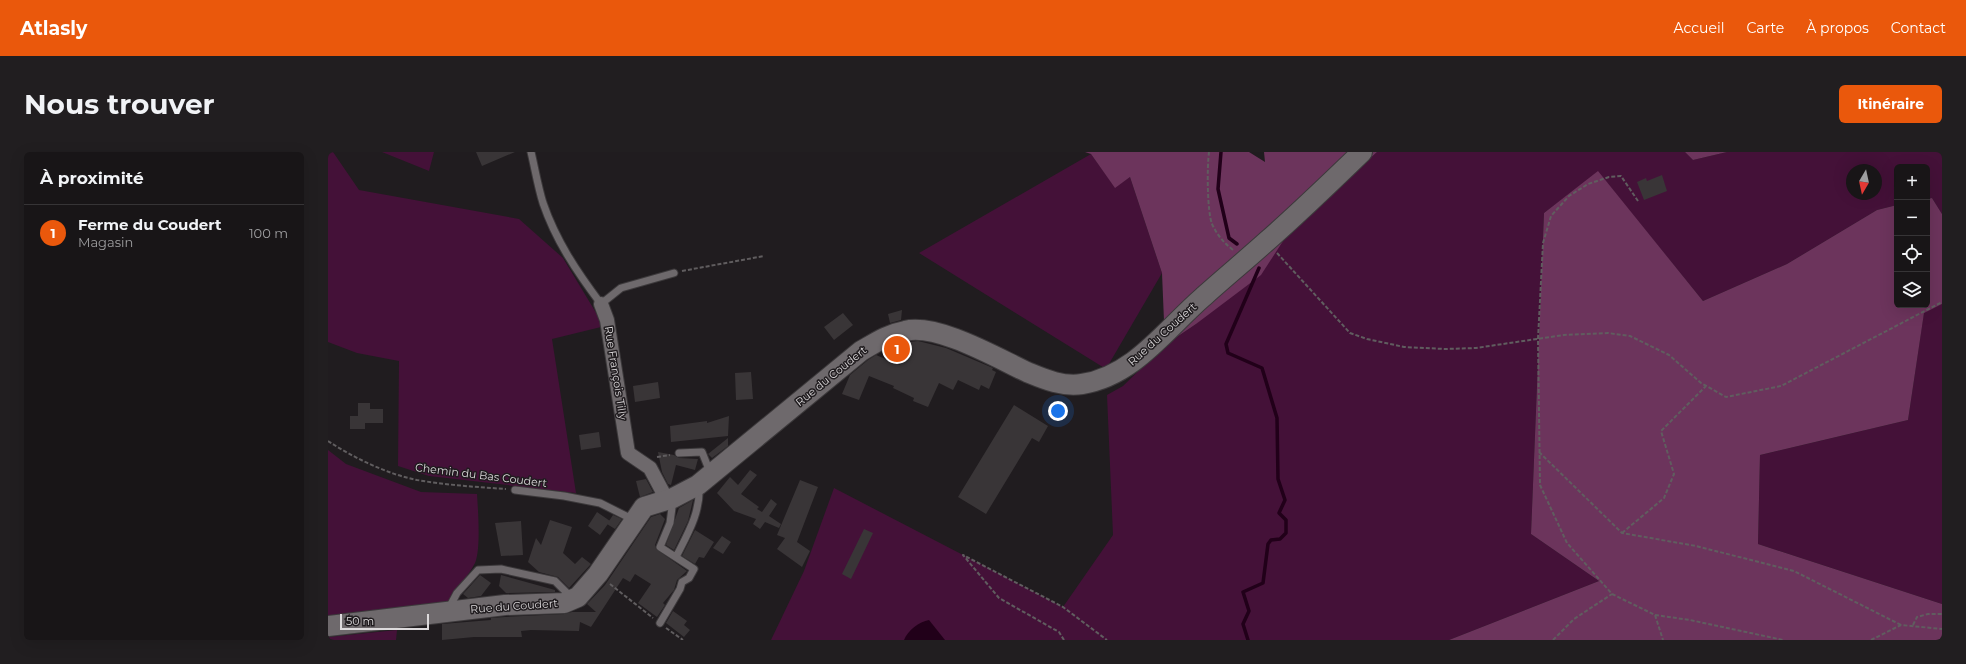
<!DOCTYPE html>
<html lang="fr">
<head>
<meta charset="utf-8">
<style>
  :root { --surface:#181517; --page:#211e20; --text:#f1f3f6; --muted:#9f9fa1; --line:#363436; --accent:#ea580c }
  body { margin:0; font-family:Montserrat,sans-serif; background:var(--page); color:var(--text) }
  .controls { position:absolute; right:12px; top:12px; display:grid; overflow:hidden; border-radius:6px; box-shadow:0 4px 16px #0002 }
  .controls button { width:36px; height:36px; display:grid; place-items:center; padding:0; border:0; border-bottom:1px solid var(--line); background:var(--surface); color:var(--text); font:20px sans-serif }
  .compass { position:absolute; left:1518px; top:12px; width:36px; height:36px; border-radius:50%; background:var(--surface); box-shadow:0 4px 16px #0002; rotate:189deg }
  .scale { position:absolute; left:12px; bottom:10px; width:89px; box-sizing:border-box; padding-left:4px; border:2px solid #dcd9db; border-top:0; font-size:11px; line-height:14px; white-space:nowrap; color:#dcd9db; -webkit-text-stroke:3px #201c1f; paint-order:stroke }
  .you { position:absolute; left:730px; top:259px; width:14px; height:14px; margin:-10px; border:3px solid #fff; border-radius:50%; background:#1a73e8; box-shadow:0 0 0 6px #1a73e833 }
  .badge { display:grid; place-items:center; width:26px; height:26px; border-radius:50%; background:var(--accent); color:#fff; font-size:13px; font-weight:700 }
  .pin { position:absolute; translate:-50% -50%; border:2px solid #fff; box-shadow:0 1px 4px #0006 }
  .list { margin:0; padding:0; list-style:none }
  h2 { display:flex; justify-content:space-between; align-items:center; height:52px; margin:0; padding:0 16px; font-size:17px }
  h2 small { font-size:13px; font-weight:400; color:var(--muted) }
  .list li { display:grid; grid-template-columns:26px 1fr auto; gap:12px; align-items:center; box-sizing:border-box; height:56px; padding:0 16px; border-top:1px solid var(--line) }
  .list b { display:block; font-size:15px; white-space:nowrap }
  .list p { margin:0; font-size:13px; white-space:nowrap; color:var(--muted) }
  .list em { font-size:13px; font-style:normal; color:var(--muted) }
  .icon { flex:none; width:22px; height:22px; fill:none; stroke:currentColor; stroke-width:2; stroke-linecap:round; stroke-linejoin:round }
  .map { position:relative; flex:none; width:1614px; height:488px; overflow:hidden; border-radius:6px }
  header { display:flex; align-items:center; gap:24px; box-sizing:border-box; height:56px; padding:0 20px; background:var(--accent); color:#fff }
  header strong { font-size:19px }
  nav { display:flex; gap:22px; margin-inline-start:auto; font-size:14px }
  .intro { display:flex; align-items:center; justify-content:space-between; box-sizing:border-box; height:96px; padding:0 24px }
  h1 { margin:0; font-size:28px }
  .button { padding:10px 18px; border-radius:6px; background:var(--accent); color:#fff; font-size:14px; font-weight:700 }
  main { display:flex; gap:24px; padding:0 24px }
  aside { flex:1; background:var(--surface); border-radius:6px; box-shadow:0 4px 16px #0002 }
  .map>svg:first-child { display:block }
</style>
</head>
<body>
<header>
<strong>Atlasly</strong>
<nav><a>Accueil</a><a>Carte</a><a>À propos</a><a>Contact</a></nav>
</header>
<div class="intro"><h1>Nous trouver</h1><a class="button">Itinéraire</a></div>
<main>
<aside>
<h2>À proximité<small></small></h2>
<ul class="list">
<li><span class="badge">1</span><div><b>Ferme du Coudert</b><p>Magasin</p></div><em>100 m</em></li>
</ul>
</aside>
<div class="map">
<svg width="1614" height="488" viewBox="0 0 1614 488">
  <rect width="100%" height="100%" fill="#201c1f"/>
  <!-- green -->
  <path fill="#441138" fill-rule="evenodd" d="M0,0H5L31,38L191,67L235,106L273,169V175L224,187L248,341L101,324L70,314L71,209L29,201L0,190Z
    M54,0H106L101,19Z
    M1049,0H1357L1365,8L1399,0H1614V62L1604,46L1599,47V15H1569V53L1549,58L1459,112L1375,149L1270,20L1216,61L1203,382L1271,429L1121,488H443L476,419L506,336L735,455L785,383L779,243L795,234L837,193L868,172L959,83ZM1524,18H1548V42H1524Z
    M763,2L787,35L802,25L834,121L778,217L591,101Z
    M1614,152V452L1430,392L1432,303L1580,268L1596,160Z
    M0,298L18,312L93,340L149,342C150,357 153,398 147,411C139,427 125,438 119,455L0,467Z
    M69,478L68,488H0V485Z"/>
  <!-- forest -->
  <path fill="#6c345c" d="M757,0H921L937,10L936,0H1049L959,83L933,123L868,172L837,193L834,121L802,25L787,36L763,2Z
    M1357,0H1399L1365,8Z
    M1270,19L1375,149L1459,112L1549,58L1569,53V153H1599V47L1604,46L1614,62V152L1596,161L1580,268L1432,303L1430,392L1614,452V488H1121L1271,429L1203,382L1216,61Z"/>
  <!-- water -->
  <path fill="#210019" d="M601,468L617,488H576C580,478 591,470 601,468Z"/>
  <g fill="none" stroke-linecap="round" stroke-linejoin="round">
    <!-- stream -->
    <path stroke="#210019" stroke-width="3.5" d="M893,0L890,37L901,86L909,92
      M920,488L915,472L921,459L915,440L935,431L940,392L943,388L952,387L958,381V368L951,361L957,348L950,327L949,266L934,216L900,201L898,192L931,116"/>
  </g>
  <!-- building -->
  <path fill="#393537" d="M148,0H187L154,14Z
    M1334,23L1339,39L1316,48L1309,30L1318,26L1319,29Z
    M574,158L573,168L562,171L560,162Z
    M515,161L525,173L506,188L496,175Z
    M590,189L618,196L665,216L664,218L668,220L661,237L653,233L651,238L630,228L625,238L611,231L600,255L585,249L586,246L565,236L566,234L541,224L531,248L514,242L522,223L540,208L548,203L572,213L581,190Z
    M423,220L425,247L408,248L407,221Z
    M330,230L332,246L307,250L305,234Z
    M30,251H42V257H55V271H37V277H22V264H30Z
    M686,253L720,274L711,290L704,286L658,362L630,345Z
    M401,264L400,284L343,290L342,274L379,269V271Z
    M271,280L273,295L253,298L251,283Z
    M400,286V294L384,306L380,302Z
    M330,300L346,303L351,306L370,307L367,318L348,313L343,333L340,332L334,320Z
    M422,318L429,323L413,342L431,355L429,357L434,360L443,347L449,352L441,364L453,372L451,376L437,370L432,377L425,372L428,367L406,359L389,341L402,325L410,333Z
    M318,327L325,340L312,345L308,329Z
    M472,328L490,335L469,390L482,399L474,415L449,397L457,386L449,383Z
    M365,348L360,369L346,398L338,393L351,356Z
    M269,360L282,369L272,383L260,374Z
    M332,362L337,367L327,393L328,397L359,419L349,428L346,438L335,451L337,453L329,465L310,451L323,432L307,422L302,430L295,426L263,475L252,470L251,479L203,478L193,479L194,485H146L114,488V472L163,468V466L177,465L236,462L244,460H268L259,452L277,433L323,365Z
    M285,363L294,367L287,377L279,372Z
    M222,368L244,375L235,401L247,412L254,405L263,412L241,436L230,425L211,420L200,410L208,386L213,393Z
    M193,369L195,403L173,404L167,371Z
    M536,377L545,381L523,427L514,422Z
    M367,378L386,390L376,406L371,405L367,412L354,404Z
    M394,384L403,390L395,402L385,396Z
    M152,423L163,431L153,444L140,446L135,442Z
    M173,423L227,438V440L178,441L171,434Z
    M345,459L359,469L356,473L362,478L356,485L338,471Z"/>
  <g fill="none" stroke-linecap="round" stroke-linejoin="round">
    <defs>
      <path id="lane" d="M203,0C207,17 210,35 215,51C228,89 249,120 273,152L293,136L346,121
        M351,301L374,300L382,320
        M187,338L236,344L272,351L306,368
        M348,405C359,383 373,360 371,334
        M121,456L129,441L150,418L173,417L227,429L243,445
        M332,471L352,437L354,430L361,426L366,417L332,395L342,371L345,348"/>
      <path id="street" d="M273,152L279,168L300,301L322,316L339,348"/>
      <path id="secondary" d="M0,474L177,453L236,451L250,445L270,422L316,355L345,346L370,333L533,199C547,191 560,182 577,179C609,171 669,206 699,220C716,227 734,235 754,232C806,224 838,177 875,145C896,126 918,108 939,89C972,60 1003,30 1034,0"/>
    </defs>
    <!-- lane casing -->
    <use href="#lane" stroke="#3c393b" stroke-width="9"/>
    <!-- street casing -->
    <use href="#street" stroke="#3c393b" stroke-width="16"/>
    <!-- secondary casing -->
    <use href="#secondary" stroke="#3c393b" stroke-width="22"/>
    <!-- path -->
    <path stroke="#605d5f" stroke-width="2" stroke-dasharray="4 2" stroke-linecap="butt" d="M881,0C879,15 879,58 884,72C889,83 896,91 905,98
      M1310,49L1293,24L1281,25L1260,32L1241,44L1223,64L1215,91L1210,187L1212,333L1239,391L1284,442L1327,463L1335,488
      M949,101L1022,181L1039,187L1076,195L1117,197L1148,196L1236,183L1280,181L1302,184L1341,203L1373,231L1398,245L1453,234L1614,150
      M354,119L436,104
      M0,289C26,306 59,322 89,328C118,333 148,335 178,337
      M1211,300L1294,381L1368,394L1466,419L1573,473
      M329,305L342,303
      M1294,381L1336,346L1346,322L1333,279L1378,234
      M282,432L325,466
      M1327,463L1362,468L1455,488
      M1585,473L1589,465L1600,462H1614
      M338,476L355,488
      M736,488L731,480L671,446L635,403L735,455L779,488
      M1225,488L1246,467L1284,442
      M1543,488L1573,473L1614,477"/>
    <!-- lane -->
    <use href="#lane" stroke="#6e696c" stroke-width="7"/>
    <!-- street -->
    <use href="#street" stroke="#6e696c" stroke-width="14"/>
    <!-- secondary -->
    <use href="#secondary" stroke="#6e696c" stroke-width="20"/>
  </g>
  <g text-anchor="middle" stroke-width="3" stroke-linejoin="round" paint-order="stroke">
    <!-- street labels -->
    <g font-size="11" fill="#dcd9db" stroke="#201c1f">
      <text transform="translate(834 182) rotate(-42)" y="4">Rue du Coudert</text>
      <text transform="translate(288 221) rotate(81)" y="4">Rue François Tilly</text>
      <text transform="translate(503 224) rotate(-39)" y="4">Rue du Coudert</text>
      <text transform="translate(153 323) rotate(7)" y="4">Chemin du Bas Coudert</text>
      <text transform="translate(186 454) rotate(-4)" y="4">Rue du Coudert</text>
    </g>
  </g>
</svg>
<div class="controls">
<button>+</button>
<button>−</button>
<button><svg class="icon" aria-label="locate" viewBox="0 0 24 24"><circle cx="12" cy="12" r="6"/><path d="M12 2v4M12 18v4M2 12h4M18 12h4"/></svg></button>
<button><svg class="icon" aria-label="layers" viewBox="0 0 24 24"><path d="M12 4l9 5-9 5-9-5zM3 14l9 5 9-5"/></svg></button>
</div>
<svg class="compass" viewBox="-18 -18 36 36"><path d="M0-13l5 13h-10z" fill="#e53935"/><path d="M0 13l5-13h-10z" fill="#9f9fa1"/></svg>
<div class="scale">50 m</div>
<div class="you"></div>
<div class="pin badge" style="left:569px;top:197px">1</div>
</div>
</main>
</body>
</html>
